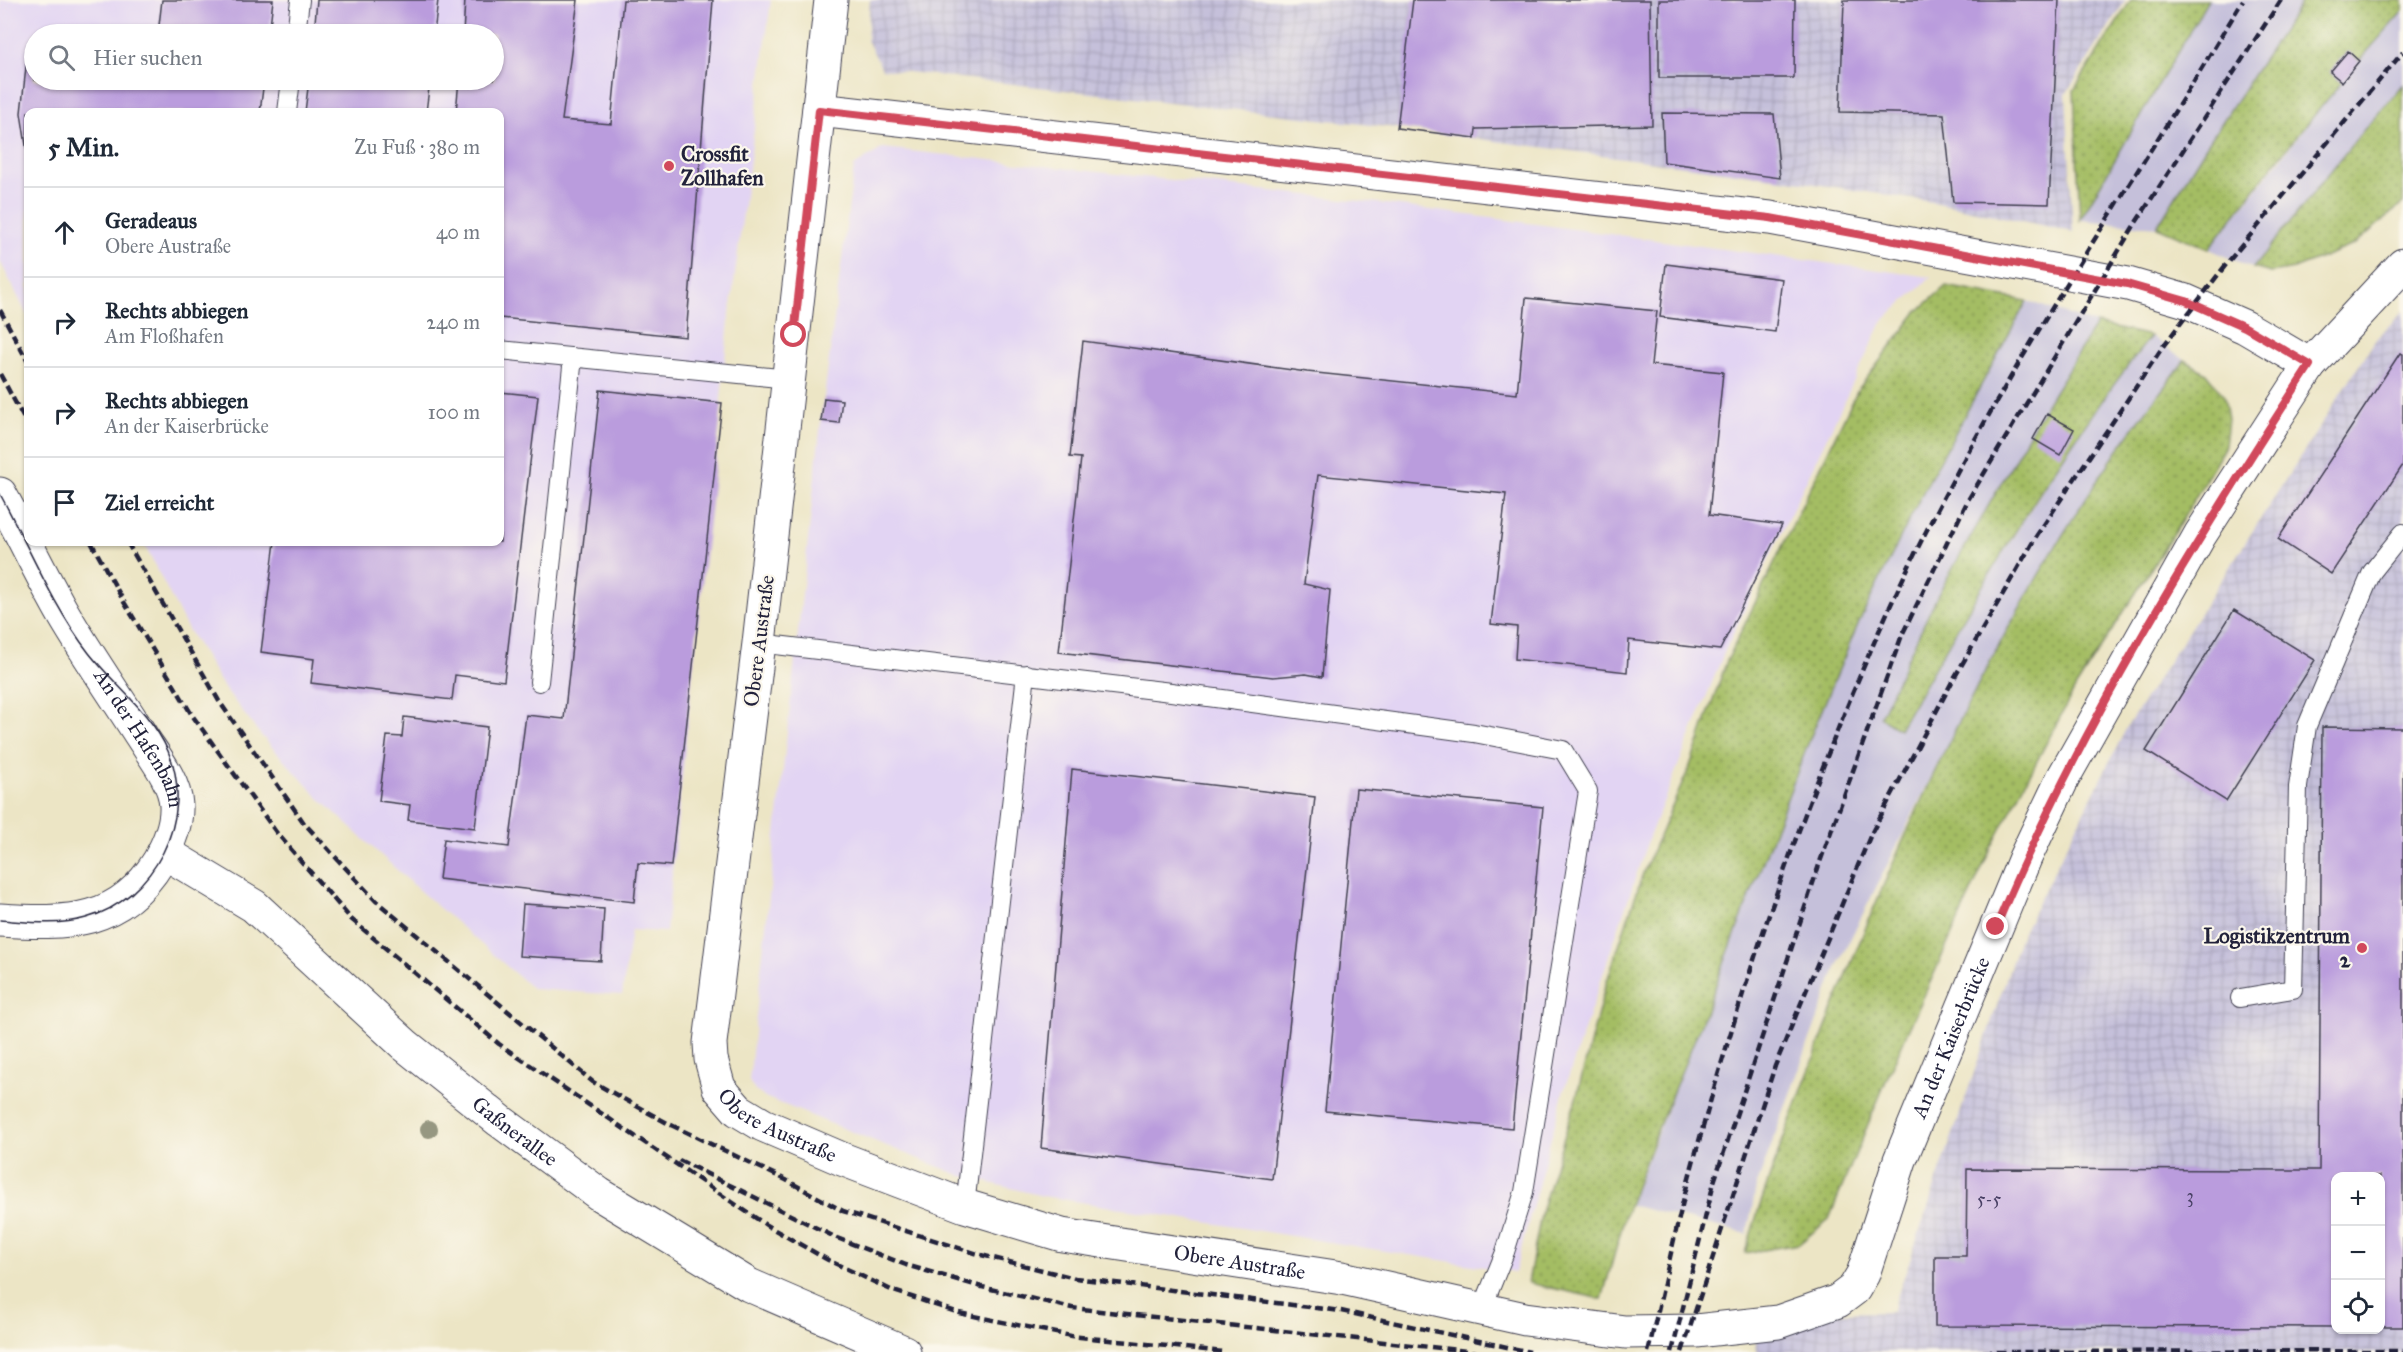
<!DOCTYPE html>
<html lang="de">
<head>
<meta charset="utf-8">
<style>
  :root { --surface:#fff; --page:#f6f6f7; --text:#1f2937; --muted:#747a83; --line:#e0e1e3 }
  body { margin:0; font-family:"IM FELL Great Primer",serif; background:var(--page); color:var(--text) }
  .controls { position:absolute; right:18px; bottom:18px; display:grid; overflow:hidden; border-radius:12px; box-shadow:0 2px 4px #0004 }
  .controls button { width:54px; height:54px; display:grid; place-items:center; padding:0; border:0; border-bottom:2px solid var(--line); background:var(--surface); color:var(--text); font:30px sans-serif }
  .stop { position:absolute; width:18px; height:18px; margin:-14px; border:4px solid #d1495b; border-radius:50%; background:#fff }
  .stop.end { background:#d1495b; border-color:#fff; box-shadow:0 2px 6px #0008 }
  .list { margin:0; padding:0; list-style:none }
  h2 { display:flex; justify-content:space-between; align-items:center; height:78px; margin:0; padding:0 24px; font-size:26px }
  h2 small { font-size:20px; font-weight:400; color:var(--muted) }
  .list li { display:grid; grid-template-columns:39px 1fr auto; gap:18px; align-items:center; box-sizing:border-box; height:90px; padding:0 24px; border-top:2px solid var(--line) }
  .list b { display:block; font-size:22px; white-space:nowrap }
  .list p { margin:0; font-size:20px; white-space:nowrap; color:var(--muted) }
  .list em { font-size:20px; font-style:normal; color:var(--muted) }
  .icon { flex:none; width:33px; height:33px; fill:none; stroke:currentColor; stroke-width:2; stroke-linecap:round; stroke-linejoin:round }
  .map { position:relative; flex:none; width:2403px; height:1352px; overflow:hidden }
  .search { position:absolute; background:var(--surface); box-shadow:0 2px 4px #0004; left:24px; top:24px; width:480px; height:66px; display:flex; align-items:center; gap:15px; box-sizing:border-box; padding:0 21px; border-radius:33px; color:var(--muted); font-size:22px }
  .panel { position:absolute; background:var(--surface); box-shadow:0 2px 4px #0004; left:24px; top:108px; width:480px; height:438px; border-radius:12px }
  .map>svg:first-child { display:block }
</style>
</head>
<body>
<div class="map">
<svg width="2403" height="1352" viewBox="0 0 2403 1352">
  <defs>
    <pattern id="industrial-grid" width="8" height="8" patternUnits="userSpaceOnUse" patternTransform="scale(1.5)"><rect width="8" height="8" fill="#c5c0da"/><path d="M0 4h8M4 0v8" fill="none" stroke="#a9a5bc"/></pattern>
    <pattern id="grass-dots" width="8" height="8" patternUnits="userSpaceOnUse" patternTransform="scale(1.5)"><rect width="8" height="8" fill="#a4bd64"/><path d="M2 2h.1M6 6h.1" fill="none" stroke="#859954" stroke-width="1.8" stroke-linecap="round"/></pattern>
  </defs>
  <rect width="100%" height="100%" fill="#fbf7ec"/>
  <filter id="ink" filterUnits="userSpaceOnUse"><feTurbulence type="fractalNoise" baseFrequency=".0167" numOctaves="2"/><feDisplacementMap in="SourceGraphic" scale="12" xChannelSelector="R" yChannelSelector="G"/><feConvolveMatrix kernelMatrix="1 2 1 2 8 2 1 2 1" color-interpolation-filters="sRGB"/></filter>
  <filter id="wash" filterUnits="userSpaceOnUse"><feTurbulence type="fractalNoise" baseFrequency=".008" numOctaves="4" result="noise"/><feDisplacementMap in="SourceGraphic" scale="24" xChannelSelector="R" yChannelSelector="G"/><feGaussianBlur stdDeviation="1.35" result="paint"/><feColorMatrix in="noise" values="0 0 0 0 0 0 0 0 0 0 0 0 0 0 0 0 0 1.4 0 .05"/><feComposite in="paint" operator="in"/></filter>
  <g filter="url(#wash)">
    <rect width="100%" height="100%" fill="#ece5c5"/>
    <!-- built -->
    <path fill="#e2d4f3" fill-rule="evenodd" d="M0,0H771L729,320L666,932L631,930L622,995L533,989L421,892L319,798L259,733L223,686L186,626L143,542H500V112H28V317L0,261ZM34,34H494V80H34Z
      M883,148L1378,203L1931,277L1882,322L1724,653L1649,837L1563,1093L1515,1272L1043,1196L962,1176L767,1098L755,1091L749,1081L821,421L854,166Z"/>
    <!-- industrial -->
    <path fill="url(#industrial-grid)" fill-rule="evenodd" d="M870,0H2126L2066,94L2073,232L1938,203L1796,181L1397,128L882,69L867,40Z
      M2403,311V1352H1756L1755,1314L1892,1312L2020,938L2128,725L2376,339ZM2336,1176H2380V1330H2336Z"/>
    <!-- railway -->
    <path fill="#c5c0da" d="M2208,0H2303L2205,148L2157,227L2080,220Z
      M2403,11V85L2362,132L2253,268L2209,249L2342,81L2330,72L2348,51L2359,61Z
      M2027,301L2096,324L2044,408L1937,596L1880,716L1898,729L1965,614L2099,401L2151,336L2185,360L2122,443L2078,511L2007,631L1937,765L1836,968L1756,1187L1747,1234L1630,1205L1811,736L1859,622L1924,490Z"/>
    <!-- grass -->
    <path fill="url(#grass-dots)" stroke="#637050" stroke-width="1.5" d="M2131,0H2208L2080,220L2074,90Z
      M2303,0H2403V11L2359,61L2348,51L2330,72L2342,82L2272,166L2209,249L2157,227L2205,148Z
      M2403,85V203L2355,244L2294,269L2271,273L2253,268L2362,132Z
      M1946,286L2027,301L1924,490L1859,622L1811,736L1699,1029L1657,1131L1625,1216L1602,1299L1528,1283L1542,1209L1577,1095L1604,990L1643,873L1690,766L1726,663L1857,391L1917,312Z
      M2096,324L2151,336C2054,458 1977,594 1899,729L1880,717L1937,596L2044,408Z
      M2185,360L2206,373L2224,396L2228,419L2225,446L2184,517L2076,687L1991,848L1890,1071L1829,1219L1799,1244L1745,1253C1767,1179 1795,1107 1823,1035C1901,830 1996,626 2122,444C2141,416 2164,388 2185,360Z"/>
    <g id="blocks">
      <!-- building -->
      <path fill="#ba9cdd" d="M162,0H273L269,34H158Z
        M317,0H438L434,34H314Z
        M465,0H578L562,120L611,124L623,0H713L686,337L500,318V112H456L459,80H494V34H463Z
        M1413,0H1650L1652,125L1476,129L1475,138L1397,128Z
        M1659,0H1795L1794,78H1659Z
        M1844,0H2059L2049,204L1953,202L1944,114L1840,112Z
        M28,49L34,50V80H264L260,112H28L27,152L21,113Z
        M2348,51L2359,61L2342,82L2330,72Z
        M309,80H430L426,112H305Z
        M1662,113L1774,114L1780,178L1664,162Z
        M1666,264L1782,279L1775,332L1660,317Z
        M1526,298L1657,311L1651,365L1723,372L1709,515L1782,525L1720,650L1629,640L1627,672L1515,659L1517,627L1491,624L1506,494L1318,475L1304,584L1330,590L1322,677L1306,674L1273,677L1059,652L1081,458L1070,457L1083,341L1307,372L1517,394Z
        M2400,353L2403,354V465L2331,574L2278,539Z
        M600,390L722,403L671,866L638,863L634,902L439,879L444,839L509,847L526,715L564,719Z
        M500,392L538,396L504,681L455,675L452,700L311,683L314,659L261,652L275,542H500Z
        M824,398L842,400L839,423L821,421Z
        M2047,414L2074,429L2060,455L2033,439Z
        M2234,610L2315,660L2226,801L2146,751Z
        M404,717L487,727L475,828L408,820L410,805L379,801L387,736L402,737Z
        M2322,727L2403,728V1327H2380V1176H2336V1327L1935,1326V1256H1966L1967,1169L2319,1170Z
        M1072,769L1315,797L1272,1179L1041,1148Z
        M1356,789L1543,807L1512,1128L1325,1111Z
        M523,904L604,909L601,961L519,956Z"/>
    </g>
  </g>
  <g filter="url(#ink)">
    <use href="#blocks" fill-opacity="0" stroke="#403f50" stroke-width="1.5"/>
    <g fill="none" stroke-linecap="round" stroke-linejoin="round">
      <defs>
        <path id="lane" d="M296,34L300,0
          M287,112L291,80
          M500,350L789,379
          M759,643L1171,692L1474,733L1563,750L1588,791L1524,1192L1505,1252L1482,1309
          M539,682L573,357
          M2240,998L2293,989L2298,787L2307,726L2372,572L2403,533
          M965,1206L1026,674"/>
        <g id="street">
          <path id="s1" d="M831,0L759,643L710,1043L711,1059L719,1088L738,1110L763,1125L842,1159L965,1206L1062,1235L1342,1278L1525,1319L1625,1332L1696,1331L1778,1322L1838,1301L1854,1289L1863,1274L1900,1160L2025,858L2063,778L2200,535L2310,365L2403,265"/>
          <path d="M819,110L1770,218L2128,284L2186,301L2245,327L2310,365"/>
          <path id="s2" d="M0,494C22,534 41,575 64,615C88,656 116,696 142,737C154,756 175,782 176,805C177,824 168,845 159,861C120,925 67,924 0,920"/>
          <path id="s3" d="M164,852L254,906L405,1045L500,1121L599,1194L749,1285L904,1352"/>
        </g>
      </defs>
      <!-- lane casing -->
      <use href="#lane" stroke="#403f50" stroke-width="20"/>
      <!-- street casing -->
      <use href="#street" stroke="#403f50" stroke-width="35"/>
      <!-- lane -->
      <use href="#lane" stroke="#fff" stroke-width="18"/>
      <!-- street -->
      <use href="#street" stroke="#fff" stroke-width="33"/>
      <!-- tram -->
      <path stroke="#22223b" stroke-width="1.5" d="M0,494C29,547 52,605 89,653C115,686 151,712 168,751C197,817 153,900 86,918C58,926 28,922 0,920"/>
      <!-- rail -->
      <path stroke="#22223b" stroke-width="4.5" stroke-dasharray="9 4.5" stroke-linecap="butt" d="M0,310L28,362
        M0,374L28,426
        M91,542L124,602L192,715L276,832L351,919L499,1044L766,1225L828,1260L891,1290L959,1313L1071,1336L1224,1352
        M127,542L219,701L304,823L376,901L593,1082L669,1124L786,1180L843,1211L981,1255L1075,1278L1341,1311L1530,1352
        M679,1160L837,1238L906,1265L982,1287L1072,1308L1476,1352
        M1648,1352C1663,1292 1675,1230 1691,1170C1742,983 1805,798 1884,620C1981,401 2121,205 2243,0
        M1672,1352L1714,1182L1820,862L1902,635L1968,500L2135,224L2281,0
        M1682,1352L1775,1066L1871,834L1953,680L2037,535L2164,345L2228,262L2403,52
        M1983,1352L2403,1351"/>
    </g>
    <!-- trees -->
    <circle fill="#969781" cx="429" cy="1129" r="9"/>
  </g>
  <g fill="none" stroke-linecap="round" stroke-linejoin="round" filter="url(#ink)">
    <!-- route -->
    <path stroke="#d1495b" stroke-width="8" d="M794,335L819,110L1770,218L2127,284L2186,301L2245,327L2310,365C2193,545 2079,728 1996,927"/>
  </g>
  <!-- markers -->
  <g fill="#d1495b" stroke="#fbf7ec" stroke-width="2">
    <circle cx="669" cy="166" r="6"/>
    <circle cx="2362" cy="948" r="6"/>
  </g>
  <g text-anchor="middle" stroke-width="4.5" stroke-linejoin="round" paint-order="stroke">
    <!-- number labels -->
    <g font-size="18" fill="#484064">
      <text x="2190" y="1202">3</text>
      <text x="1989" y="1205">5-5</text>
    </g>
    <!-- poi labels -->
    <g font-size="21" font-weight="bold" fill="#22223b" stroke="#fbf7ec" text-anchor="start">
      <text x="681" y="161">Crossfit<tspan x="681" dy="24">Zollhafen</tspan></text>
      <text x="2350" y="943" text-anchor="end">Logistikzentrum<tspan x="2350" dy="24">2</tspan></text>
    </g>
    <!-- street labels -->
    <g font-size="21" fill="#22223b" stroke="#fbf7ec">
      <text transform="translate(759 641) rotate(-83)" y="7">Obere Austraße</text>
      <text dy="7" stroke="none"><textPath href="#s2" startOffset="282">An der Hafenbahn</textPath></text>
      <text dy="7" stroke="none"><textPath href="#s1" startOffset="2552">An der Kaiserbrücke</textPath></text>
      <text dy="7" stroke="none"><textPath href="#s1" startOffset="1167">Obere Austraße</textPath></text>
      <text dy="7" stroke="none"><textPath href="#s3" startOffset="450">Gaßnerallee</textPath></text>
      <text dy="7" stroke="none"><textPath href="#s1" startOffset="1653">Obere Austraße</textPath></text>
    </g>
  </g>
</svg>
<div class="controls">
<button>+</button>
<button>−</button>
<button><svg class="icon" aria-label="locate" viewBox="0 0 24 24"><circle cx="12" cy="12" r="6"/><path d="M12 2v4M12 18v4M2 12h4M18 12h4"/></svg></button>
</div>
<div class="stop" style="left:794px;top:335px"></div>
<div class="stop end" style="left:1996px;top:927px"></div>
<div class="search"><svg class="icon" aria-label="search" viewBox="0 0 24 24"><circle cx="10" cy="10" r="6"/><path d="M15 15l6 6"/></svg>Hier suchen</div>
<section class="panel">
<h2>5 Min.<small>Zu Fuß · 380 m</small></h2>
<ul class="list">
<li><svg class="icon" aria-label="ahead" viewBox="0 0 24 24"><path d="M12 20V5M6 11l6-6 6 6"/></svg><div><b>Geradeaus</b><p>Obere Austraße</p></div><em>40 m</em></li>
<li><svg class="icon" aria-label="right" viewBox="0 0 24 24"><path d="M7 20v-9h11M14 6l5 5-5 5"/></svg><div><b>Rechts abbiegen</b><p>Am Floßhafen</p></div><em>240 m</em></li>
<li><svg class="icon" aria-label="right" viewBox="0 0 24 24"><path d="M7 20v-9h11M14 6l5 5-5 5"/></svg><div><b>Rechts abbiegen</b><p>An der Kaiserbrücke</p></div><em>100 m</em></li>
<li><svg class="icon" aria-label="arrive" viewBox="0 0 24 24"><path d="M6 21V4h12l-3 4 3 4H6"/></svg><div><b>Ziel erreicht</b></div></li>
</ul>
</section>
</div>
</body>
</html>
